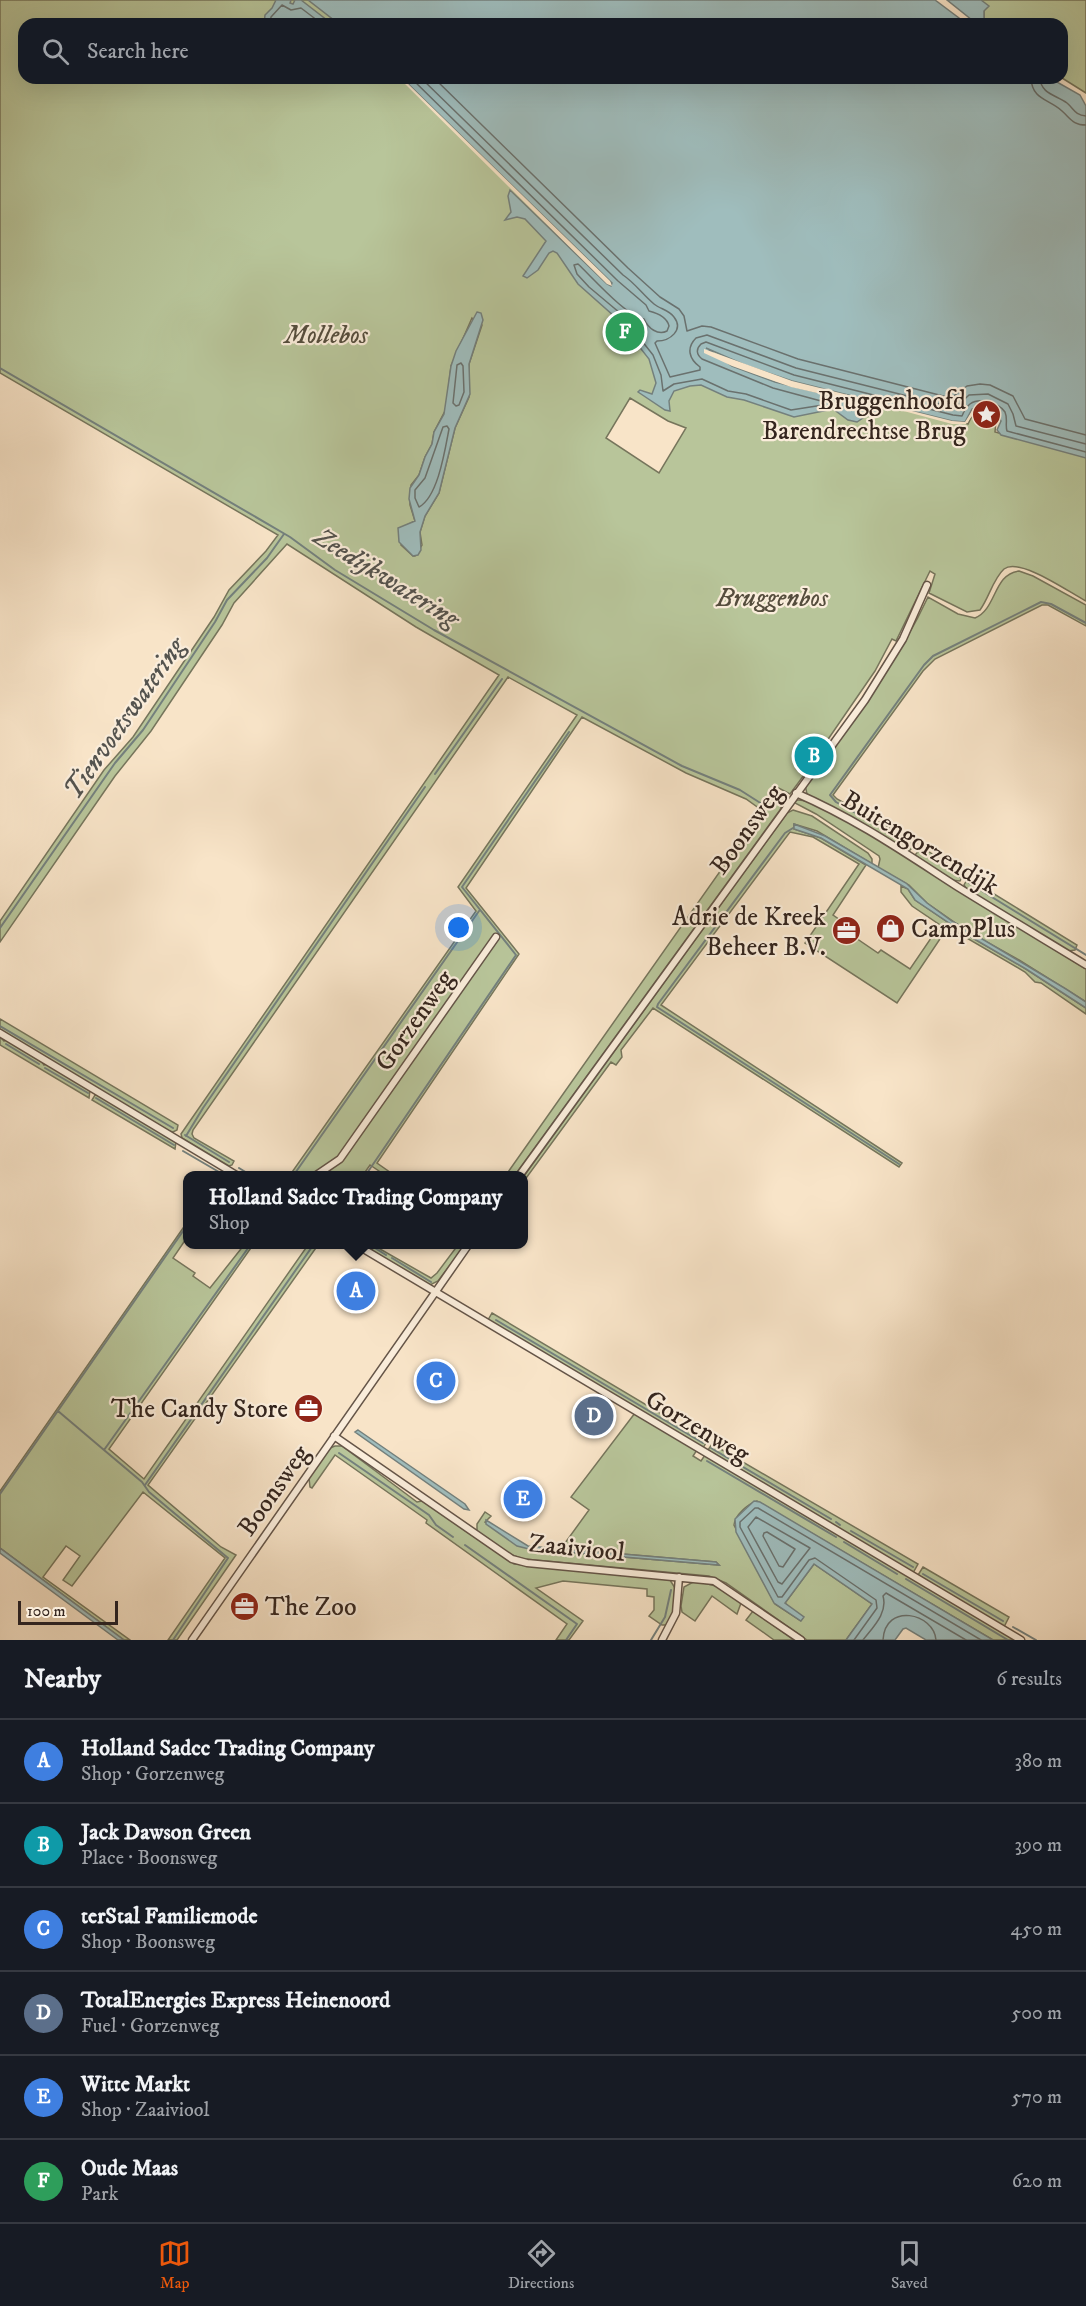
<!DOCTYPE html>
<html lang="en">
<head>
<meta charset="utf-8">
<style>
  :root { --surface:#171b24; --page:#242831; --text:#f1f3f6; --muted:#9ea1a6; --line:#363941; --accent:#ea580c }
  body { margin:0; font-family:"IM FELL DW Pica",serif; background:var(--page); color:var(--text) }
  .scale { position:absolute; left:18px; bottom:15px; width:100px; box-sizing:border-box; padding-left:6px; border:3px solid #34251e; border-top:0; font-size:16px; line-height:21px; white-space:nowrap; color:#34251e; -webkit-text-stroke:4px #faeddb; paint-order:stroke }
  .you { position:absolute; left:459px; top:928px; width:21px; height:21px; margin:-15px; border:4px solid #fff; border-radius:50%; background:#1a73e8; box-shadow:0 0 0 9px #1a73e833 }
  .badge { display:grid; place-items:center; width:39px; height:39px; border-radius:50%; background:var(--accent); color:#fff; font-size:20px; font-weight:700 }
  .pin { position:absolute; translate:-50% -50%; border:3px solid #fff; box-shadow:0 2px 6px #0006 }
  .popup { position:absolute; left:183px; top:1171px; width:345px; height:78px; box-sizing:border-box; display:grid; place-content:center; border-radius:12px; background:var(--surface); filter:drop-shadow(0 2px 4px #0005); font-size:20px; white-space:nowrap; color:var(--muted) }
  .popup b { font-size:22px; color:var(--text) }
  .popup::after { content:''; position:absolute; left:50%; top:100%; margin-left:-12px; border:12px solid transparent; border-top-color:var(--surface) }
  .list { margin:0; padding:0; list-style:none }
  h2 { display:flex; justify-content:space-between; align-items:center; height:78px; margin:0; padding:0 24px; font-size:26px }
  h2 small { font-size:20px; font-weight:400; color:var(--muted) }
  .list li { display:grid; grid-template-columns:39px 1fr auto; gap:18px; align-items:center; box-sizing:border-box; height:84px; padding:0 24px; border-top:2px solid var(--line) }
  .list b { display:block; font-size:22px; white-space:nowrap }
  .list p { margin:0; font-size:20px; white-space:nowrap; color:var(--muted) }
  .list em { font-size:20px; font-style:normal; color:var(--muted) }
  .icon { flex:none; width:33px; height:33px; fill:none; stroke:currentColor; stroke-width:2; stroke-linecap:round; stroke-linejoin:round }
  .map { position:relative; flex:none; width:1086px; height:1640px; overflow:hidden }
  .search { position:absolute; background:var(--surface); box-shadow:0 6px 24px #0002; left:18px; right:18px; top:18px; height:66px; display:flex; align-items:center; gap:15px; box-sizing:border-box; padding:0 21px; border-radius:18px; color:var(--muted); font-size:22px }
  .sheet { height:582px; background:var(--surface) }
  nav { display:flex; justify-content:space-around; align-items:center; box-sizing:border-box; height:84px; border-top:2px solid var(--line); background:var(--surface); font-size:16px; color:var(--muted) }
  nav a { display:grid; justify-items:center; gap:3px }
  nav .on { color:var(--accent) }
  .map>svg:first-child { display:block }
</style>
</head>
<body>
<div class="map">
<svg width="1086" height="1640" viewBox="0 0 1086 1640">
  <rect width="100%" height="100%" fill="#f8e4c8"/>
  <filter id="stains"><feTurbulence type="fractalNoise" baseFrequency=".00333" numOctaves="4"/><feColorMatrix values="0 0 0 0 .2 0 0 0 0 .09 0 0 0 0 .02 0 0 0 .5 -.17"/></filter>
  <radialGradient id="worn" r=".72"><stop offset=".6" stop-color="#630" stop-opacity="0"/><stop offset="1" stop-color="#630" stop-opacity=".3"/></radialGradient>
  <!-- green -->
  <path fill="#b8c59a" stroke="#76755c" stroke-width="1.5" fill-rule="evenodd" d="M0,0H311L341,24H24V78H405L954,419L968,424L973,414L981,416L980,427L985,428L988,418L996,421L995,432L1086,457V601C1070,593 1020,557 1004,569C993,579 989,598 980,610L967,612L929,593L935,574L930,571L896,641L892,639L875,671L820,751L821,752L790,794L773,785L772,788L785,798L780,810L515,1175H506L757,819L760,809L746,799L686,773L582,717L466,888L519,954L377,1163L394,1175H385L370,1165L363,1175H337L328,1170L324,1175H290L476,911L458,887L577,715L508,677L193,1130L192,1134L194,1138L234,1161L232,1165L229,1166L182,1138L181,1134L499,675L416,627L287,544L234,603L222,625L151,731L115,776L0,942V921L104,770L133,737L214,617L229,590L266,551L278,535L0,373ZM472,318L482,325L469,364V397L455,428L439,493L425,516L420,532L422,545L415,556H413L401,545L407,525L415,521L410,505L411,485L419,475L425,457L432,444L434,432L446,409L451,366ZM630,398L668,421L686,428L659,473L606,438Z
    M977,0H1086V93L1062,78V24H989L991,23L984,19V11Z
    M1019,571L1033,576L1086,605V626L1048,605H1042L935,659L923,671L833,795L837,799L917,843L909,851L807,794L805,785C850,724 896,666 928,597L958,614L975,618C997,609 993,574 1019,571Z
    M797,800C827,798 930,872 960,891C1002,917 1044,943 1086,969V1002L1019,960L967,931L927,903L909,885L878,868L880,859L879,856L816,814L795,803L794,801Z
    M793,810L812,816L868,853L872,859V864L817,831L794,824V829L821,838L866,865L833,915L843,922L853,936L878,953L881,950L910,969L940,925L912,906L901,892V886L908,889L915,900L964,933L1026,969L1086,1008V1014L1041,983L1035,982L1025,972L948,927L897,1003L805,943L859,864L813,837L790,832L661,1005L902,1163L899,1167L653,1008L621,1050L622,1057L616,1065L611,1062L524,1181V1176L787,813Z
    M922,847L963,875L960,881L951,880L915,855Z
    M968,878L1077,945L1075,950L1068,951L967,890L964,885Z
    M0,1019L178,1125L177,1130L173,1132L169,1131L0,1030Z
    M0,1037L4,1041L6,1040L42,1062L44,1065L46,1064L90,1090L89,1098L0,1045Z
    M95,1095L100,1096L176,1142L175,1149L92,1100Z
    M188,1221V1236L173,1258L195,1273L193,1276L210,1288L244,1245H253L109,1449L144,1479L308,1245H318L148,1485L221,1547L236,1555L177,1640H168L225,1558L143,1492L72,1586L63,1580L80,1556L66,1546L43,1577L130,1640H124L0,1548V1491Z
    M373,1245L431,1278L437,1273L458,1245H465L438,1281L430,1285L373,1252L372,1248Z
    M492,1313L707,1441L703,1448L488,1320Z
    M635,1413L697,1450L693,1456L701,1461L705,1455L1015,1640H993L757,1501C748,1504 735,1515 734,1525L775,1604L801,1621L785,1603L814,1564L872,1604L846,1640H807L726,1583L709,1576L524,1559L509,1554L477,1531V1524L485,1512L491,1516L485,1522L529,1549L719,1565L716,1562L564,1549L565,1543L589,1510L571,1497Z
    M712,1444L918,1564L913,1573L708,1450Z
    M335,1446H342L417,1502L422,1501L514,1564L670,1580L675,1588L673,1613L667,1625H662L649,1616L654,1610V1597L647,1596V1589L563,1581L536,1588L583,1621L569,1640H556L567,1624L426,1523L427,1520L335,1455L312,1488L310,1487L309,1478L330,1448Z
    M923,1567L1009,1617L1004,1627L918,1575Z
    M695,1581L716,1586L741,1603L737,1614L712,1596L695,1621L682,1612L681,1606L684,1587Z
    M753,1611L794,1640H774L746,1620Z"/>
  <!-- water -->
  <path fill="#9fbdbd" stroke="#74807d" stroke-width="1.5" d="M276,0H291L290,3L293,4L295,0H301L332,24H264L265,15L272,8Z
    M308,0H935L967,24H339Z
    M947,0H981L989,6L984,11V19L991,23L977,24Z
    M402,78H1050L1080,95L1086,106V458L1001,435L997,430L1001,421L996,411L981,406L972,409L965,422L952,421L792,381L745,365L706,348L732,366L775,382L883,408L879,416H866L857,422L848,420L833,409L794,417L744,400L727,397L701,385L690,386L674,391L669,401L670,411L665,410L638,392L640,390L652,394L656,383L649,359L638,345L622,334L615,317L578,284L557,253L553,251L549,253L538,270L527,278L523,276L546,241L525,219L517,217L505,220L511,212L508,196L510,190L607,284L611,286L612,283Z
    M477,312L481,313L483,320L469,364L470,394L455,428L439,493L425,516L420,532L421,550L418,555L413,556L399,542L398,528L415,521L409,499L410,488L419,475L425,457L432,444L434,432L444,414L451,366L456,351Z
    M794,824L825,836L906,883L927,903L952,921L1066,989L1086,1002V1008L1026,969L964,933L915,900L908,889L821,838L794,829Z
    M358,1430L465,1504L469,1510L464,1509L355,1432Z
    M754,1501L760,1502L993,1640H926L906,1628L903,1629L895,1640H846L872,1604L814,1564L785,1603L804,1617L801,1621L774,1603L736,1532L735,1519Z
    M486,1520L528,1546L716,1562L719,1565L529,1549L517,1546L486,1524Z
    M0,1549V1548L124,1640H118L0,1553Z"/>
  <!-- pier -->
  <path fill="#f8e4c8" d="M399,78H402L520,193L610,281L612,286L607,284Z
    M704,349L792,381L952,421L965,422L975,407H985V410L975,412L966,424H952L885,406L886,409L791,387L732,366L704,353Z"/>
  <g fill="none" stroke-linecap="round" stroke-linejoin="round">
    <!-- shore -->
    <path stroke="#6a716e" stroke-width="1.5" d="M270,24L271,17L282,5L291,10L301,8L322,24
      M411,78L618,281L646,305L649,311C657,313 667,317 669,326L667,331C658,336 648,328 644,319C627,317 592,277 578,264L574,265L577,274L589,287L620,313L629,333L642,341L653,355L661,375L663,391L674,384L702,379L728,391L746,394L791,410L823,405L821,401L773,388L702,359C696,354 696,349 701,344L706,342L794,375L953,415L962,416C964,411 966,407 970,404C980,397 999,403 1005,412C1008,419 1005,425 1007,431L1086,452
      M421,78L623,275C635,283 643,295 654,304C660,309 669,310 674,317C684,330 670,341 657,341L655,343L670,377L700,370V367C689,359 686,348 696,338L707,335L796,368L955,408L969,395L988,394L1008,404L1013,414L1016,426L1086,444
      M434,78L628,268L660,297L679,309L684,316L687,331L702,326L711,327L798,359L951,398L967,386L980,384L990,385L1013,396L1025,419L1086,435
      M1031,78C1032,100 1049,99 1062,111C1071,119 1073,125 1086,125
      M1040,78C1041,94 1056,95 1067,103C1074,109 1075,115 1086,116
      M461,363L463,366L464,392L459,405L456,406L453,403L457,365Z
      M447,426L449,429C445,450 438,497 419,507L415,498V490L425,478L443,427Z
      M756,1517L810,1548L782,1584L778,1582L748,1527Z
      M767,1532L795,1549L783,1567L779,1566L763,1536L764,1533Z
      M854,1640L877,1608L876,1600L815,1558L809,1560L782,1597H778L740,1527V1522L755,1508H758L981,1640
      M863,1640C873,1627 888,1613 883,1596L886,1593L966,1640
      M883,1640C885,1602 934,1613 936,1640"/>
    <!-- stream -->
    <path stroke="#74807d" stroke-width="2" d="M0,368L290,537L335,570L434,630L682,766L740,790L762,804
      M435,774L502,679
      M793,828L785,833L658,1004L657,1007L899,1164
      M911,844L836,802L830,795L924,665L933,656L1041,602L1051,604L1086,623
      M921,851L960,877
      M969,883L1086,955
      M0,928L115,763L143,730L215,622L227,600L267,558L284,534
      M0,1026L173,1128
      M6,1044L39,1064
      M45,1068L88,1093
      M96,1098L174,1145
      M185,1135L229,1162
      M186,1136L203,1108L425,787
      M183,1151L219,1172L221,1176
      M239,1168L252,1176
      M293,1176L479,911
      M365,1176L516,955L462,887L569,732
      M375,1248L386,1255
      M392,1258L431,1282
      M496,1320L703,1443
      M58,1411L104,1450
      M711,1448L831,1519
      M339,1453L429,1515L436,1525L453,1537
      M707,1461L836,1537
      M145,1485L314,1244
      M0,1494L188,1224
      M836,1522L840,1525
      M851,1531L913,1567
      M844,1542L897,1574
      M465,1545L577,1624L566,1640
      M923,1574L1003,1621
      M906,1579L1008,1640
      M1013,1627L1036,1640
      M173,1640L228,1558L149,1492L142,1482L104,1450L251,1244
      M651,1640L665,1617L671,1590"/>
    <defs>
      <path id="minor" d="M796,793C858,820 905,853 961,889C1003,915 1045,940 1086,965
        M0,1033L238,1176
        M315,1176L340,1159L496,937
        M519,1176L865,700L903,639L927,585
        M355,1244L1021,1640
        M334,1436L512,1559L527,1563L714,1581L801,1640
        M192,1640L469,1244
        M662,1640L676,1613L679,1577"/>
    </defs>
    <!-- minor casing -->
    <use href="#minor" stroke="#655548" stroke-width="9"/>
    <!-- minor -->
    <use href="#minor" stroke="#faeddb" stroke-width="6"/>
  </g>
  <!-- icons -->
  <defs>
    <symbol id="sight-disc" viewBox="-11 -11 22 22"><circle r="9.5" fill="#8f2418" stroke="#faeddb"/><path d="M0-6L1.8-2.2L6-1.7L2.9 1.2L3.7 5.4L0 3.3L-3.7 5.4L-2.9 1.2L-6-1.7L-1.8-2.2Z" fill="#fff"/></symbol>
    <symbol id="shop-disc" viewBox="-11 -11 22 22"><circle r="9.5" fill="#8f2418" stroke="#faeddb"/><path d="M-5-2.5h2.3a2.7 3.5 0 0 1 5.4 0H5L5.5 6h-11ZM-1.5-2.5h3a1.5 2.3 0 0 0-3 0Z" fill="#fff"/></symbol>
    <symbol id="office-disc" viewBox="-11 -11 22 22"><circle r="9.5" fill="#8f2418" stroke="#faeddb"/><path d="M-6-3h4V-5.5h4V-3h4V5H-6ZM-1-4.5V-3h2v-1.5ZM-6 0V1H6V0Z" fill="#fff"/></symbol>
  </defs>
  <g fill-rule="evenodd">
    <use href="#sight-disc" x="970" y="398" width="33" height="33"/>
    <use href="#shop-disc" x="874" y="912" width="33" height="33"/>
    <use href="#office-disc" x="830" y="914" width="33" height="33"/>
    <use href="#office-disc" x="292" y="1392" width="33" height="33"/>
    <use href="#office-disc" x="228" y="1590" width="33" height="33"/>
  </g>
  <g text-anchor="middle" stroke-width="4.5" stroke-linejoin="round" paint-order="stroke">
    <!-- park labels -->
    <g font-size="26" font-style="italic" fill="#554d3d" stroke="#faeddb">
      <text x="326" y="343">Mollebos</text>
      <text x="772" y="606">Bruggenbos</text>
    </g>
    <!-- poi labels -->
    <g font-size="26" fill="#34251e" stroke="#faeddb" text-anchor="end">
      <text x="966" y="409">Bruggenhoofd<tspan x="966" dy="30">Barendrechtse Brug</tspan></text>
      <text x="826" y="925">Adrie de Kreek<tspan x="826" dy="30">Beheer B.V.</tspan></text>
      <text x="911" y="937" text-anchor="start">CampPlus</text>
      <text x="288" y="1417">The Candy Store</text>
      <text x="265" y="1615" text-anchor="start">The Zoo</text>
    </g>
    <!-- street labels -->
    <g font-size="26" fill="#34251e" stroke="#faeddb">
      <text transform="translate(746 829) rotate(-54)" y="9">Boonsweg</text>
      <text transform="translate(921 842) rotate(31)" y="9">Buitengorzendijk</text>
      <text transform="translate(414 1020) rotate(-55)" y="9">Gorzenweg</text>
      <text transform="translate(698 1426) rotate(31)" y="9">Gorzenweg</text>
      <text transform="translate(273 1490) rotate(-55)" y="9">Boonsweg</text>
      <text transform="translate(577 1547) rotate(6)" y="9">Zaaiviool</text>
    </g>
    <!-- water labels -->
    <g font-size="27" font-style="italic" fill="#54534e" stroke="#faeddb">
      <text transform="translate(387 577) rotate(32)" y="9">Zeedijkwatering</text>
      <text transform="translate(124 718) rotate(-55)" y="9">Tienvoetswatering</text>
    </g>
  </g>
  <rect width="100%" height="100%" filter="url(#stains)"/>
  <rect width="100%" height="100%" fill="url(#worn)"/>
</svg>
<div class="scale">100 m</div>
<div class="you"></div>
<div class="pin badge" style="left:356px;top:1291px;background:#3f7fe0">A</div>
<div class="popup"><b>Holland Sadcc Trading Company</b>Shop</div>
<div class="pin badge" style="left:814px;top:756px;background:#0f9aa8">B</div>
<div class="pin badge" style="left:436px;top:1381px;background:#3f7fe0">C</div>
<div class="pin badge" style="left:594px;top:1416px;background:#5c6f8a">D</div>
<div class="pin badge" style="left:523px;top:1499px;background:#3f7fe0">E</div>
<div class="pin badge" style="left:625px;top:332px;background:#2e9e5b">F</div>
<div class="search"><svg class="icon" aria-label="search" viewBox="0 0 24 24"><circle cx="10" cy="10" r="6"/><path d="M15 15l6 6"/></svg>Search here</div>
</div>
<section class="sheet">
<h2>Nearby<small>6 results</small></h2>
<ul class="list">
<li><span class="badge" style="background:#3f7fe0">A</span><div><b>Holland Sadcc Trading Company</b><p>Shop · Gorzenweg</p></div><em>380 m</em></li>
<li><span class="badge" style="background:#0f9aa8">B</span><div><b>Jack Dawson Green</b><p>Place · Boonsweg</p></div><em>390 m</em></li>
<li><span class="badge" style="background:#3f7fe0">C</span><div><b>terStal Familiemode</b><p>Shop · Boonsweg</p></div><em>450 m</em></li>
<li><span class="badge" style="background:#5c6f8a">D</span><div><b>TotalEnergies Express Heinenoord</b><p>Fuel · Gorzenweg</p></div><em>500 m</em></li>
<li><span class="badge" style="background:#3f7fe0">E</span><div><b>Witte Markt</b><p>Shop · Zaaiviool</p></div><em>570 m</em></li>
<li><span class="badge" style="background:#2e9e5b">F</span><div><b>Oude Maas</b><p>Park</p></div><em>620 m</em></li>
</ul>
</section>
<nav>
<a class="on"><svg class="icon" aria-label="map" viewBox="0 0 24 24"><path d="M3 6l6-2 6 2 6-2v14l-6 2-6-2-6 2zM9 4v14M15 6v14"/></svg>Map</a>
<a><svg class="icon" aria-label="directions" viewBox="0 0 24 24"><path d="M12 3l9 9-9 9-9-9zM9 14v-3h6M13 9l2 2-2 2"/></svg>Directions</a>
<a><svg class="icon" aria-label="saved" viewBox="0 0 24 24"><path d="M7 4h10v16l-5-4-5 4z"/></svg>Saved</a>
</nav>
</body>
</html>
